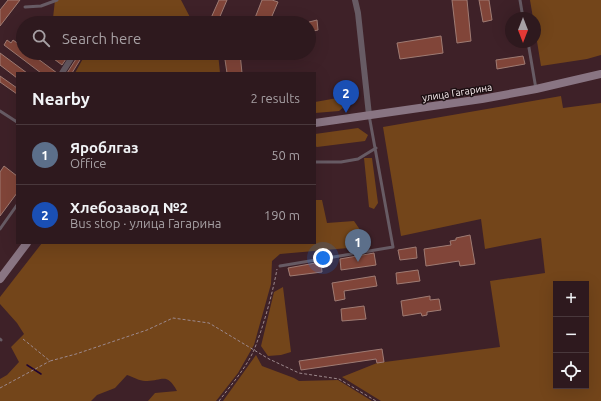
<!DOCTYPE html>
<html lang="en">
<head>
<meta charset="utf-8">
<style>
  :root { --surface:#2e191e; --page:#362227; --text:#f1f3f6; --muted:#a7a0a4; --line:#49383c; --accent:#6cd362 }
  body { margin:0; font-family:Ubuntu,sans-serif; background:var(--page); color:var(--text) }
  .controls { position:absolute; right:12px; bottom:12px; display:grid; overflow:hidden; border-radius:0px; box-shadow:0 4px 16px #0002 }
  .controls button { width:36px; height:36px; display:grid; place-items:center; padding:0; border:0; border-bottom:1px solid var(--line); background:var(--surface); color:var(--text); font:20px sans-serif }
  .compass { position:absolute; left:505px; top:12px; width:36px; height:36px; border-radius:50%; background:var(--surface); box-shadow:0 4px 16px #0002; rotate:180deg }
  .you { position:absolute; left:323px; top:258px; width:14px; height:14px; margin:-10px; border:3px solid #fff; border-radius:50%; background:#1a73e8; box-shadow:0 0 0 6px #1a73e833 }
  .badge { display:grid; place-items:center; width:26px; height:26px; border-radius:50%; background:var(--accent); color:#fff; font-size:13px; font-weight:700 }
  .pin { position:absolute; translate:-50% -33px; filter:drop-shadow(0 1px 2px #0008) }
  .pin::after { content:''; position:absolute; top:21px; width:14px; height:12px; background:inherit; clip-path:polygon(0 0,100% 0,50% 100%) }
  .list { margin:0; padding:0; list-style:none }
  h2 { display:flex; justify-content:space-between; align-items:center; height:52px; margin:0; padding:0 16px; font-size:17px }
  h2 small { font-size:13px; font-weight:400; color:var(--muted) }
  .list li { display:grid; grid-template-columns:26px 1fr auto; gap:12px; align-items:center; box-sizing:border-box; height:60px; padding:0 16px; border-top:1px solid var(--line) }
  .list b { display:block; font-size:15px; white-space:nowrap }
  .list p { margin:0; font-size:13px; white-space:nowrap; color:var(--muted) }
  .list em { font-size:13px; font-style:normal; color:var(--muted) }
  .icon { flex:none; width:22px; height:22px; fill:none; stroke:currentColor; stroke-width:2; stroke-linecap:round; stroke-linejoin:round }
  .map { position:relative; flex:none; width:601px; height:401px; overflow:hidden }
  .search { position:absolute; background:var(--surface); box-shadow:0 4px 16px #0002; left:16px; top:16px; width:300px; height:44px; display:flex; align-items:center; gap:10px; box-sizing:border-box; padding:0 14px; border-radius:22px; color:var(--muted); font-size:15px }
  .panel { position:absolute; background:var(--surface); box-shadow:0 4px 16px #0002; left:16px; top:72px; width:300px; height:172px; border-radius:0px }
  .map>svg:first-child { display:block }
</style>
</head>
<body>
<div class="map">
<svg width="601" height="401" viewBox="0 0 601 401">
  <rect width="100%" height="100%" fill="#3e2128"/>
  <!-- forest -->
  <path fill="#73451a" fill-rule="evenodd" d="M55,0H181L193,23H58L53,18Z
    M530,0H601V55L587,59L541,66L535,29V18H533Z
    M86,53H218L220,73H75Z
    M561,96L563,108L601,103V401H381L342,377L377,363L500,347L490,281L545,273L541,238L485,249L481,219L401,236L383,127ZM556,284H586V386H556Z
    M343,97L346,100V105L339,111L315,113V102Z
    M358,128L368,135L365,141L317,147L315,146V134Z
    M364,158H372L378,203L374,209L369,207Z
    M315,200H322L327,223L354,221L371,246L280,254L272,261L271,284L254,345L238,373L216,401H148L155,393L177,391C166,371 162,382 145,381C140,381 133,377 127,375L115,388L97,395L91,401H0V379L7,375L19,362L11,347L24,334L17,323L0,304V297L42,243H315Z
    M283,287L291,352L281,355L268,356L261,346L274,292Z
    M256,355L262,366L294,378L299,381L338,380L372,401H223Z"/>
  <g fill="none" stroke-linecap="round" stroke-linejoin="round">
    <!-- stream -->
    <path stroke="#200431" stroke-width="1.5" d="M27,365L41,374"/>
  </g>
  <!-- building -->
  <path fill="#814539" stroke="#9f7b73" d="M8,0H20L0,26V10Z
    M219,0H227L218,21L211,18Z
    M262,0H272L278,2L269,23H253Z
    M452,0H467L471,41L457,43Z
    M479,0H489L492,20L483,22Z
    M317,20L318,30L309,32V22Z
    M441,36L443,53L400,59L397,43Z
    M7,40L11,43L13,40L23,47V53H30L57,73H41L4,45Z
    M0,53L27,73H17V78L0,65Z
    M46,53H70L62,65Z
    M74,53H81L83,55L72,73H67L76,59V55Z
    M224,53H240L242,73H227Z
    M523,56L525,64L497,69L496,60Z
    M0,76L17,88V94L0,82Z
    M4,166L17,176V193L0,216V172Z
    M470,235L475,264L460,266L459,261L426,266L424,249L451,245L450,241L456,240V238Z
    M416,247L417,258L400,260L398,250Z
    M374,253L376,265L341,270L340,259Z
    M321,262L322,272L290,276L288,268Z
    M418,270L420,281L397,284L396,273Z
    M375,276L377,286L344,291L345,299L335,301L332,283Z
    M430,296V300L439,299L441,310L427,312V315L422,316L421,313L403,316L401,301Z
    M364,306L366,319L342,321L341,309Z
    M382,349L384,362L377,363L376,359L301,370L299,361Z"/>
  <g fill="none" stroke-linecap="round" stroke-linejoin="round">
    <!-- path -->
    <path stroke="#9d898d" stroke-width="1" stroke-dasharray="3 2" stroke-linecap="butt" d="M23,339L50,361L76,354L147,330L173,318L209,323L269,359L299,373L339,379L376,401
      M0,388L50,361
      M219,401C231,385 246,368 254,350C263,328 273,292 277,269"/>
    <!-- service -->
    <path stroke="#675b64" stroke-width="3" d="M520,0L523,18
      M25,7L41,6L57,0
      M528,42L536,89
      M0,111L17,122
      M315,162H341L358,159L376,148
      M0,229L17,205
      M280,266L393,247L369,115
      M0,339L1,340"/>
    <!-- minor -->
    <path stroke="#675b64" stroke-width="6" d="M355,0L358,13L369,115
      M62,73L72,57"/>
    <!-- secondary -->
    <path stroke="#897583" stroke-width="8" d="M315,123L482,99L536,89L601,74
      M0,279L27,243"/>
  </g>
  <g text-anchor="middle" stroke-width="3" stroke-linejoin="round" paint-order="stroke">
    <!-- street labels -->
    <g font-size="10" fill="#fcf0f2" stroke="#1c0f12">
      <text transform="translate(457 92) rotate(-9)" y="4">улица Гагарина</text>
    </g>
  </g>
</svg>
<div class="controls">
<button>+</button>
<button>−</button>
<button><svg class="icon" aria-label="locate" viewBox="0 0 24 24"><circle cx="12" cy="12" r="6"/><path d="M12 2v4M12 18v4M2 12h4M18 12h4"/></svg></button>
</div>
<svg class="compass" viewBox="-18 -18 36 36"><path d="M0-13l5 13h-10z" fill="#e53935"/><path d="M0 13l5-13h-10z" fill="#a7a0a4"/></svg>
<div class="you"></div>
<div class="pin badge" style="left:358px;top:262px;background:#5c6f8a">1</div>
<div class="pin badge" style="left:346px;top:113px;background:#1a4fb4">2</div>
<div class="search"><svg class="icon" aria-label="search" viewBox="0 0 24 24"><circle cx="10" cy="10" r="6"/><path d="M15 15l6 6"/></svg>Search here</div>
<section class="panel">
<h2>Nearby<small>2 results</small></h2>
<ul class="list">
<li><span class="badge" style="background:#5c6f8a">1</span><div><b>Яроблгаз</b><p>Office</p></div><em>50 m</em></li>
<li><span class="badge" style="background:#1a4fb4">2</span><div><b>Хлебозавод №2</b><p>Bus stop · улица Гагарина</p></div><em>190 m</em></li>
</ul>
</section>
</div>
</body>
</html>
